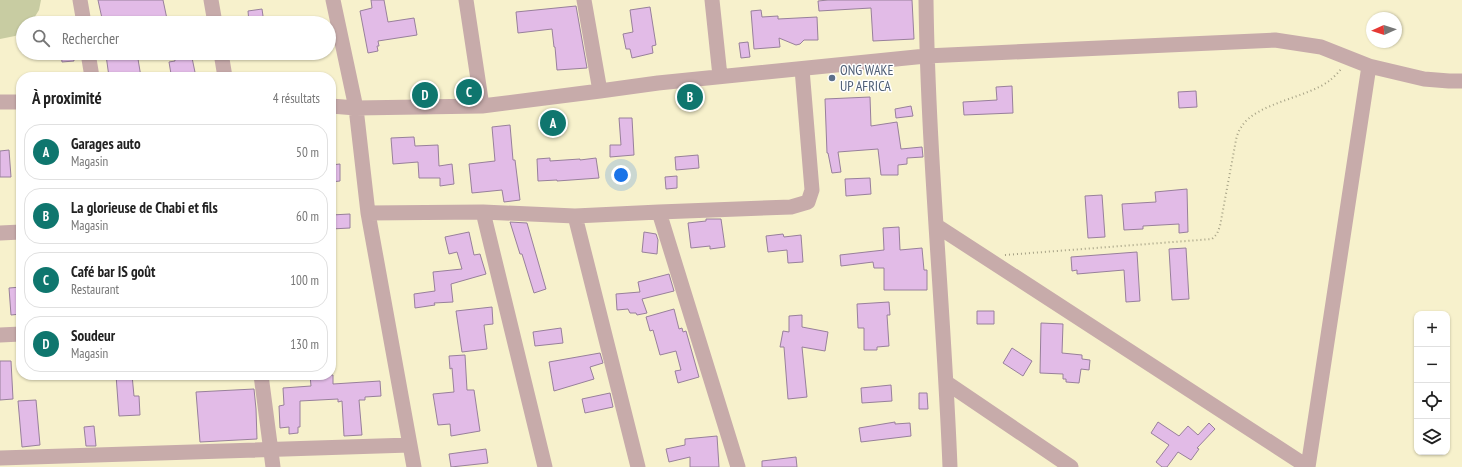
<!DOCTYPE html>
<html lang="fr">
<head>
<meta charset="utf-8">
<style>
  :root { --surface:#fff; --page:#f6f6f6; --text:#222; --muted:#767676; --line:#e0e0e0; --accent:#0f766e }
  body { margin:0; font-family:"PT Sans Narrow",sans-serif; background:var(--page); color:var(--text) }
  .controls { position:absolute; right:12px; bottom:12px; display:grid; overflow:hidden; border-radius:8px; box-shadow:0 1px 3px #0004 }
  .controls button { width:36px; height:36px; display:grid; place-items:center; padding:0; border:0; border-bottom:1px solid var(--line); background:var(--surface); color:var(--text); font:20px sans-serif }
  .compass { position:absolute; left:1366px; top:12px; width:36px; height:36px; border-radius:50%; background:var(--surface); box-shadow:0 1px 3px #0004; rotate:267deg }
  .you { position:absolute; left:621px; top:175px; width:14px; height:14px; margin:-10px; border:3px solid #fff; border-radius:50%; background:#1a73e8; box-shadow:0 0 0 6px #1a73e833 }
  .badge { display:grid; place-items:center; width:26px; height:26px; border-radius:50%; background:var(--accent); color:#fff; font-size:13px; font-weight:700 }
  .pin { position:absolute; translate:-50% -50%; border:2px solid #fff; box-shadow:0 1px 4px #0006 }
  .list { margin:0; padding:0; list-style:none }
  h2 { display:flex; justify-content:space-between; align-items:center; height:52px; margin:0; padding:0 16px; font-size:17px }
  h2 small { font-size:13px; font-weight:400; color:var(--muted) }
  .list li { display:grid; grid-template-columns:26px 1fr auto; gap:12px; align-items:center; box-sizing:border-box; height:56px; margin:0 8px 8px; padding:0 8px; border:1px solid var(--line); border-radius:16px }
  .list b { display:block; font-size:15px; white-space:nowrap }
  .list p { margin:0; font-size:13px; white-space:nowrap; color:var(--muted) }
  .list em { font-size:13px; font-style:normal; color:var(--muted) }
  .icon { flex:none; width:22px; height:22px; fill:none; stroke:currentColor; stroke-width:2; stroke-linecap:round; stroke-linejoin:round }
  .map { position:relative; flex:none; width:1462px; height:467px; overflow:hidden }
  .search { position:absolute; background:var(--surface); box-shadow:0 1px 3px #0004; left:16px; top:16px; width:320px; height:44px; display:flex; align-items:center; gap:10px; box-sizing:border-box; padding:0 14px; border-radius:22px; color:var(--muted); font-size:15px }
  .panel { position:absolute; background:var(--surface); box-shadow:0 1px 3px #0004; left:16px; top:72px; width:320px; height:308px; border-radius:16px }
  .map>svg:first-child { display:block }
</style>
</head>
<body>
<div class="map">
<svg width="1462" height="467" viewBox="0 0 1462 467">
  <rect width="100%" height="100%" fill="#f7f1cc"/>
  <!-- green -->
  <path fill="#c8cca2" d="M0,0H41L39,10L31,23H23V30L15,36L0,39Z"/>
  <!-- building -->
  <path fill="#e2bbe7" stroke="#98809b" d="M98,0H163L167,19L144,23H103Z
    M371,0H384L388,22L414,18L417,35L378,41L379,46H377L378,51L368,53L360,11L372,8Z
    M828,0H912L914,39L873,41L871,8L819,11L818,1Z
    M576,6L587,68L557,70L555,47H554L552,29L518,33L516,12Z
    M650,7L656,45L652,46L653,53L632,58L630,49H626L623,34L633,32L630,10Z
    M262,9L264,23H249L248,11Z
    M761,10L762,17L778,16V19L817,17L818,40H804L800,44L796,45L779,38L780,47L754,49L751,11Z
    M748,42L750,57L741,58L739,43Z
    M61,53H73L74,61L62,62Z
    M119,53H137L141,77H109L106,55Z
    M174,53H191L196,77H178L177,73L171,74L169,62L175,61Z
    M1012,86L1013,113L964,115L963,102L997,100L996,87Z
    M1196,91L1197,107L1179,108L1178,92Z
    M870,97L871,126L897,122L901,149L922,147L923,157L907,158V164L898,165V175H881L878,149L838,152L841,172L832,173L828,153H827L825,99Z
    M911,106L913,116L896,118L895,109Z
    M619,118H632L634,155L610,157V145H621Z
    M510,125L513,160H515L520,200L504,202L502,190L472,193L469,164L495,161L492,127Z
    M414,137L415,146L438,145L439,166L452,164L454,184L440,186V178H419L418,162L393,164L391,138Z
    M9,150L11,177H0V151Z
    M698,155L699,168L676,170L675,157Z
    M550,158V161L580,159V160L596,158L599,178L557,181V180L538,181L537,159Z
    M340,164V181L331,182V165Z
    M677,176V188L666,189L665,177Z
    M870,178L871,194L846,196L845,179Z
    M1187,189L1188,232L1179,233V224L1143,226V229L1124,230L1122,204L1156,202L1155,192Z
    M1102,195L1105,237L1088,238L1085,196Z
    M350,214V228L331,229V215Z
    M706,219H721L725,247L710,249V246L691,248L688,223L706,221Z
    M510,222L527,223L546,289L534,293L522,254H520Z
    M899,227L900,250L922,248L924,270H927V290H884V268H874L873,262L841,266L840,255L884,250L883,228Z
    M469,232L474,255L480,254L486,274L451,284L453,302L434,303L435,305L415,308L414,294L435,291L433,272L462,269L457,252L449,254L445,237Z
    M644,232L656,234L658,240L657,254L642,252Z
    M783,234L784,237L801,235L803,262L788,263L787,250L768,252L766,236Z
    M1186,248L1189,299L1172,300L1169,249Z
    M1137,252L1140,301L1126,302L1124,270L1077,274V270L1072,271L1071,257Z
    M669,274L674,291L642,299L647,313L637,315L636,313H630L628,309L617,310L616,294L640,292L638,282Z
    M21,287V314L11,315L9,288Z
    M889,302L890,315H887L889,346L877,347V350H864V328H858L857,304Z
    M492,307L493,324L484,325L487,349L462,352L456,311Z
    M674,309L679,329L682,328L683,332L686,331L699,377L678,383L675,371L681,370L676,351L660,355L653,330L650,331L646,317Z
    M977,311H994V324H977Z
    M802,315V327L828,332L825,351L802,347L807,397L788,399L784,347H780L783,331L789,332V316Z
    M1041,323L1063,324L1062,353L1082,355V359L1090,360L1089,370L1081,369L1079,383L1066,382V379H1063V374L1040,373Z
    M561,328L563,343L535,346L533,332Z
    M1012,348L1032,361L1023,376L1003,363Z
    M600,353L603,363L590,367L594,379L554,391L549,362Z
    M465,355L467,390H474L480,431L451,436L450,424L438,425L433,394L454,392L452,368L450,369L449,356Z
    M0,361H11L13,399L0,400Z
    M116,375H132L134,396H139L140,415L119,416Z
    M310,375H333V384L380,381L381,396L365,397V400H359L362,435L344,436L342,401L338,402V399L300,401V427H298V433L289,434V427L280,428L279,406L284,405L283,388L311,386Z
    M891,385L892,401L862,403L861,388Z
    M254,389L256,409L257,439L200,442L196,392Z
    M610,393L613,407L585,413L582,399Z
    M919,393H927L928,409H919Z
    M36,400L40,445L22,447L18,401Z
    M895,422V424L910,423L911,436L861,442L859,428Z
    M1158,422L1179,436L1188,426L1198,435L1209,423L1215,429L1197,448L1199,449L1191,460L1178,452L1167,467H1162L1156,462L1169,445L1151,433Z
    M94,426L96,446H86L84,427Z
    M717,436L719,467H690V457L669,462L666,449L685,445V439Z
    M486,449L488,463L451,467L449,454Z
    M796,457L797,467H762V461Z"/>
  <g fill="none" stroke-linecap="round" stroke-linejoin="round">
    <!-- path -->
    <path stroke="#a5a185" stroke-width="2" stroke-dasharray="1 3" stroke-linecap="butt" d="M1005,255L1212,239L1217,234L1220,226L1236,140C1237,135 1239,130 1242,126C1257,103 1306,98 1329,81C1333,78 1338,73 1342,68"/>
    <!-- minor -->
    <path stroke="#c7abaa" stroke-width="15" d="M80,0L84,23
      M211,0L215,23
      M333,0L356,108L368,213L414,467
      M466,0L482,106
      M584,0L600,91
      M712,0L720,76
      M926,0C928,156 944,311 950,467
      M88,53L92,77
      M221,53L225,77
      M0,102H21
      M331,106L356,108L482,106L600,91L658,83L926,56L1275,40L1321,47L1369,66L1424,79L1449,81H1462
      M483,212L545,467
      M659,212L738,467
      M368,213L483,212L575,216L659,212L791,207L808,202L812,190L802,69
      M575,216L638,467
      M937,226L1308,467
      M0,233L21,232
      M0,335L21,334
      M261,375L273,467
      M947,383L1071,467
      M0,458L410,445
      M1308,467L1369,66"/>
  </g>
  <!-- markers -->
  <circle fill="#5c6f8a" stroke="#fff" stroke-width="1.5" cx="832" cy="78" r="4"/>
  <g text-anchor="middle" stroke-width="3" stroke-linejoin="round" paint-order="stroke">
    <!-- service labels -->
    <g font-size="14" fill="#4e5e75" stroke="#fff" text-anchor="start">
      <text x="840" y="75">ONG WAKE<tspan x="840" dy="16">UP AFRICA</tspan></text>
    </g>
  </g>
</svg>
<div class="controls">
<button>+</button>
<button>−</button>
<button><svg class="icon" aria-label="locate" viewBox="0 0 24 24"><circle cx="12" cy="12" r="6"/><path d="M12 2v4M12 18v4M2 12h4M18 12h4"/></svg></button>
<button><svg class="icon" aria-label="layers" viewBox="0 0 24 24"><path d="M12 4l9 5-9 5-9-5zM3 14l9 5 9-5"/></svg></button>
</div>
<svg class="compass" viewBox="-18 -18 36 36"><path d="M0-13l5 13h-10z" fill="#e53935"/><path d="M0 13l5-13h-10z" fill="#767676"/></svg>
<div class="you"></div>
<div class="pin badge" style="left:553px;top:123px">A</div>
<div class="pin badge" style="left:690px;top:97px">B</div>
<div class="pin badge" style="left:469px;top:92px">C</div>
<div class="pin badge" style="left:425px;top:95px">D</div>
<div class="search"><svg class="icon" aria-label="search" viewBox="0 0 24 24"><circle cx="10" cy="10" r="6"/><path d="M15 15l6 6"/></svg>Rechercher</div>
<section class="panel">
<h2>À proximité<small>4 résultats</small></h2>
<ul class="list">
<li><span class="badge">A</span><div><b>Garages auto</b><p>Magasin</p></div><em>50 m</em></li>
<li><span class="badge">B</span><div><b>La glorieuse de Chabi et fils</b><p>Magasin</p></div><em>60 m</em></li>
<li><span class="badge">C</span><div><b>Café bar IS goût</b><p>Restaurant</p></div><em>100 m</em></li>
<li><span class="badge">D</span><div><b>Soudeur</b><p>Magasin</p></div><em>130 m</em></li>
</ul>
</section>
</div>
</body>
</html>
